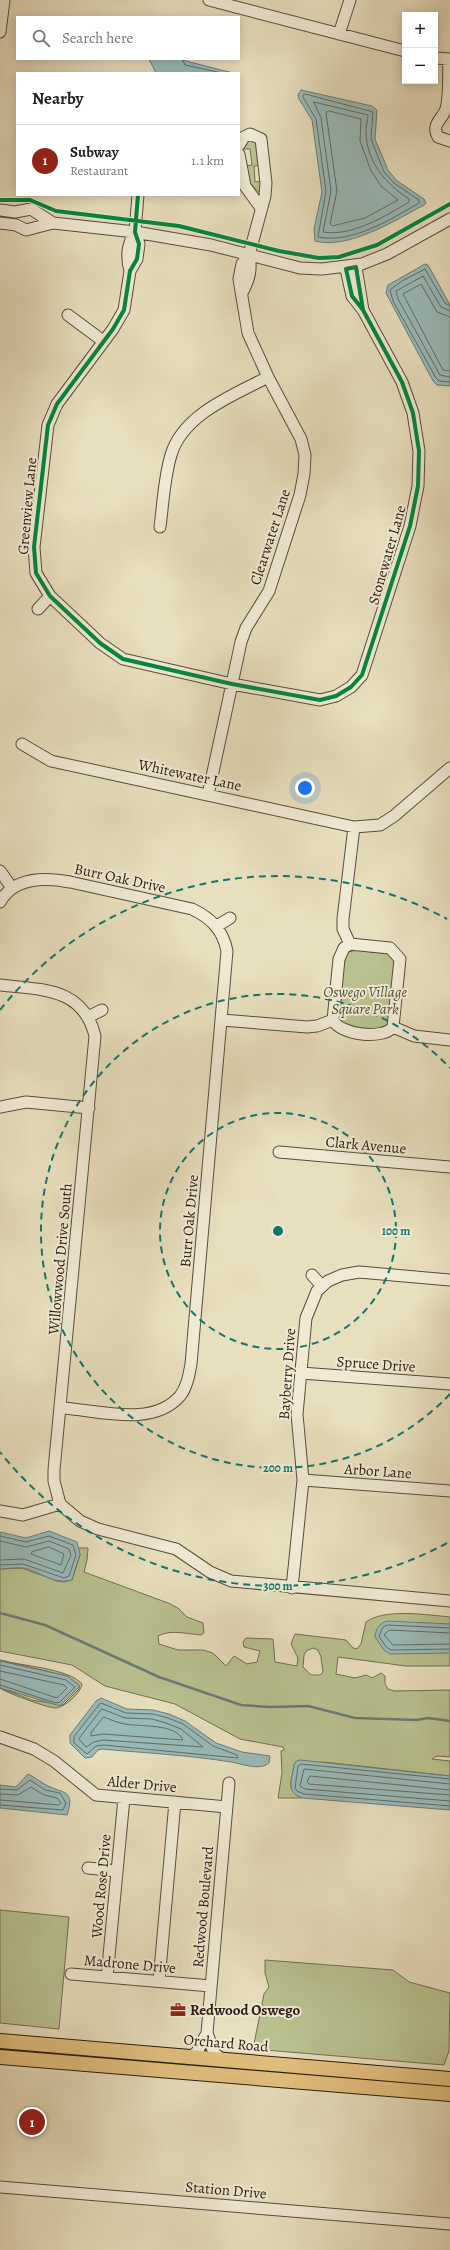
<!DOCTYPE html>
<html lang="en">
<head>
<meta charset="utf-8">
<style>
  :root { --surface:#fff; --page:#f2f2f2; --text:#202124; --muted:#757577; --line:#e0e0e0; --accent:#8f2418 }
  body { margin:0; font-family:Alegreya,serif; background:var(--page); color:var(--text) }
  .controls { position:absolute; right:12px; top:12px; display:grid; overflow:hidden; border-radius:0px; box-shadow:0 2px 10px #0003 }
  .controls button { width:36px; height:36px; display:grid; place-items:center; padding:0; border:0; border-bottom:1px solid var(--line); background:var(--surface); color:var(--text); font:20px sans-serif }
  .you { position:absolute; left:305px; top:788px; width:14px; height:14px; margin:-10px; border:3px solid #fff; border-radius:50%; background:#1a73e8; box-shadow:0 0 0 6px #1a73e833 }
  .badge { display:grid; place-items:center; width:26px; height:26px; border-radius:50%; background:var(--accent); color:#fff; font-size:13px; font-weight:700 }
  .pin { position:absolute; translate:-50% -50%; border:2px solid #fff; box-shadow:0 1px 4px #0006 }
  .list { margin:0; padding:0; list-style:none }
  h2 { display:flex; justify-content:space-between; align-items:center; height:52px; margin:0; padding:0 16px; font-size:17px }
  h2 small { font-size:13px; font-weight:400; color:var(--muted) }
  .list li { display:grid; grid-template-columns:26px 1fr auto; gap:12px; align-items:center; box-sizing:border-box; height:72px; padding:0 16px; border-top:1px solid var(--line) }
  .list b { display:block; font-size:15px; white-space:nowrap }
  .list p { margin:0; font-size:13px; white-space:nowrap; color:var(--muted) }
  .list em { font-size:13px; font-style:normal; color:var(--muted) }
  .icon { flex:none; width:22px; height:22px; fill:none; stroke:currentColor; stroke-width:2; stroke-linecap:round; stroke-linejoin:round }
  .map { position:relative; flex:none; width:450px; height:2250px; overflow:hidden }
  .search { position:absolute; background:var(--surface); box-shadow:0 2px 10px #0003; left:16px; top:16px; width:224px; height:44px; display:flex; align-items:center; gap:10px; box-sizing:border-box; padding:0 14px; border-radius:0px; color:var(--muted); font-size:15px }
  .panel { position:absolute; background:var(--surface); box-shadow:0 2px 10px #0003; left:16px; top:72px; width:224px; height:124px; border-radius:0px }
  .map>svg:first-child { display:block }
</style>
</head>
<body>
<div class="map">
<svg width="450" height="2250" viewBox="0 0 450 2250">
  <rect width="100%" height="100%" fill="#e8dfbe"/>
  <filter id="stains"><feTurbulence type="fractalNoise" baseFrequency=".005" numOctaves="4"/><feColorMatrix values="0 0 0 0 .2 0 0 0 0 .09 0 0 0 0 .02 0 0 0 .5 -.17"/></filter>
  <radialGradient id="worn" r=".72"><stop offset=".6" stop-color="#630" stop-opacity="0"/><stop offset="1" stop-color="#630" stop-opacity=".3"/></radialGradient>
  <!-- green -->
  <path fill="#b9c18f" stroke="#716e50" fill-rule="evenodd" d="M247,139L256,140L261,165L254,166L255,182L263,181L260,193L248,182L245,166L252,165L250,149H243Z
    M357,950L389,954L395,962L388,1024L382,1029C370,1028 345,1030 339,1018L344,958L348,952Z
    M78,1548H88L87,1560L84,1572L168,1603L178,1608L187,1617L203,1623L204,1633L201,1635C187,1634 171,1629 158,1636L159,1644L178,1650H203L213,1653L226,1666L234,1656L247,1664L257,1662L260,1651L244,1647L243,1642L246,1638L273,1639L275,1662L297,1666L298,1658L291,1644L295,1634L346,1640L353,1648L357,1649L361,1644L366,1622C385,1608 428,1615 450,1617V1666H406L338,1657L336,1674L355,1678L366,1675L372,1678L381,1673L385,1676V1684L388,1689L394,1691L450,1690V1757L437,1756L432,1759L450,1761V1776L324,1762L294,1765C292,1781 285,1790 302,1798H278L282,1773L281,1751L284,1750L283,1747L240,1739L175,1704L105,1686L72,1665L0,1651V1569L22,1568L57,1581L64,1582L72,1580L80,1555ZM313,1648L318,1650L321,1657L323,1672L320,1675H311L303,1667L304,1655L306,1651Z
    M0,1660C21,1666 68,1668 82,1684C81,1693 64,1708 55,1708C48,1708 4,1692 0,1688L32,1700L63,1705L79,1689V1685L67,1676Z
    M0,1910L69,1917L59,2029L0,2023Z
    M265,1960L393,1970L409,1982L450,1993L449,2051L444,2065L253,2049L264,1994L269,1987L265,1973Z"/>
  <!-- water -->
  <path fill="#99bbba" stroke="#6c7b76" d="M149,59H178L233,73H156Z
    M301,90L372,106L377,110L375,139L388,170L396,180L424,199L426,203L424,205C396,220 348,250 315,241L314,229L322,192L312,120L299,99L298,95Z
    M425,264L428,265L450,305V386L437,385L433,381L386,293L388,285Z
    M49,1531L77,1542L80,1554L72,1580C53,1585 40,1571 23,1568C16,1567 7,1569 0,1569V1532L26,1538Z
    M387,1621L450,1624V1653L390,1654L384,1650L375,1637C376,1628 379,1624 387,1621Z
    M0,1661L67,1676L80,1686L60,1706L0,1688Z
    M101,1698L127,1709L153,1710L169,1714L185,1721L216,1743L242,1752L270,1756L269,1763C259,1771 243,1764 231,1762C188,1755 145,1753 102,1749L98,1750L92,1757L85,1758L70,1743V1735L96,1701Z
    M300,1760L450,1776V1810L302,1798C285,1791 292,1781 294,1765L296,1761Z
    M28,1774C35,1777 41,1783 48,1786C65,1794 75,1790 67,1815L0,1808V1785L16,1787Z"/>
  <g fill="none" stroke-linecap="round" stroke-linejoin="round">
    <!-- shore -->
    <path stroke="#616b66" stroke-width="1" d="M182,59L185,65L222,73
      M305,94L373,112L371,139L384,172L394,183L419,200V203C391,219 352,244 318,237L326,191L316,119L303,97Z
      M314,102L368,115C368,121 365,127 366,133C367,163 386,184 409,199V202C386,216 351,237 323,232L331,191L321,118Z
      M329,111L361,119L360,141L371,171L381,186L398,200L365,218L332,226L330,224L337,191L326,113Z
      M450,306L445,303L425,269L402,281L390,290L393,301L436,378L439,381L450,382
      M450,311L441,307L423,276L396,291L398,299L440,375L450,377
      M450,317L437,312L421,284L403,294L443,370L450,371
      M0,1536L26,1542L49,1536L73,1545L76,1555L69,1576L64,1578L23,1564L0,1565
      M0,1541L26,1547L49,1541L69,1549L71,1555L63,1573L24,1559L0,1560
      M49,1547L64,1554L61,1565L31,1554L32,1552Z
      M450,1628L388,1625L383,1627L379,1636L386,1647L391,1650L450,1649
      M450,1633L389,1630L384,1635L393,1645L450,1644
      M0,1665L66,1680L75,1687L60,1702L56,1703L0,1685
      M0,1671L64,1685L67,1688L57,1698L0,1679
      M101,1703L126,1713L153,1714L168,1718L183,1724L213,1746L237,1755L238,1758L103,1745L96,1746L87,1754L74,1743V1737Z
      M102,1709L125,1718L152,1719L166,1723L181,1729L203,1747L103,1740L94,1742L86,1747L79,1739Z
      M104,1717C111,1720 118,1723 125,1724C140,1727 175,1723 183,1740L103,1734L91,1736V1733Z
      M450,1779L301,1764L298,1766L295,1788L297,1791L304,1794L450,1806
      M450,1784L304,1769L300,1786L305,1789L450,1801
      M0,1789L17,1790L30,1780L45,1790L60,1793L66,1803L63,1810L0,1805
      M450,1790L310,1776L307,1782L309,1784L450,1795
      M0,1794L18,1795L31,1787L44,1795L57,1798L61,1803L59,1805L0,1800"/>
    <!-- stream -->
    <path stroke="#6c7b76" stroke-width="2.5" d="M0,1613L45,1625L159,1677L241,1705L269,1707L308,1706L355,1718L417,1720L428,1718L450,1721"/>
    <defs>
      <path id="minor" d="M209,0L405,51
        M0,32L4,0
        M339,34L350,0
        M435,58L450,59
        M449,59C448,74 450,94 446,109C442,120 431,124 438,137L450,141
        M239,154L245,186L261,208
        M138,195L135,232L139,244L137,259L130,271L124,310L113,329L57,404L48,425L34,547L36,573L50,596L100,643L123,659L232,684L320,700L336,696L351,687L362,675L410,526L418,486L419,451L413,413L402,382L363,310L352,296L346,269L356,267L363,310
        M0,210L15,212L31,209L53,223
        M0,223L16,225L26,230L53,223L135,232L211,245L300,268L322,269L362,264L387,254L450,219
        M130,271C126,256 127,246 135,232
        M242,293C249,280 252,270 249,255
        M68,315L103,341
        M160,527C163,504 164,478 171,455C183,414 234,395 268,377
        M38,609L50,596
        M22,744L51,761L354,827L380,825L394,816L450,768
        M208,795L241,642L246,628L269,591L300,495L304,474L305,455L301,439L268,377L248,333L239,279L242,264L249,255L265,196L266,183L261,139L250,134L244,137L239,145
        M0,871L12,888
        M0,902C14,877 44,877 70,882L192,909C211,918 223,930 227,951L191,1364C189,1375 187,1387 180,1396C152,1428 98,1410 62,1408
        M217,926L230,918
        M350,944L390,948L400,959L393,1027
        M0,985C42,990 83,987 95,1036L54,1470V1481L60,1504
        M88,1017L102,1010
        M222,1020L307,1027L317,1026L333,1020C340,1035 383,1040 393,1027L414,1036L450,1040
        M333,1020L339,959L344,948L350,944L343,929V919L354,827
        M0,1107L26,1102L89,1108
        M279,1152L450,1167
        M312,1275L322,1286
        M301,1373L450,1384
        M303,1480L450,1491
        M60,1504L80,1521L98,1529L176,1549L210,1572L231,1581L450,1601
        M0,1511L23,1515L60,1504
        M292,1588L303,1480L297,1414L306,1318L317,1291L328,1281L342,1275L359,1272L450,1280
        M0,1737L34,1749L54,1761L96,1795L227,1807
        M88,1868L117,1871
        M71,1974L211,1986
        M107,1977L124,1798
        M159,1981L175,1802
        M207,2033L229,1783
        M190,2057L197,2052L207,2033L214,2053L223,2060
        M0,2187L450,2224"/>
      <path id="major" d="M0,2041L450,2079
        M0,2057L450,2094"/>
    </defs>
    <!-- minor casing -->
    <use href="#minor" stroke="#594c3c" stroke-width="13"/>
    <!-- major casing -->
    <use href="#major" stroke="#291b11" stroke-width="16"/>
    <!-- minor -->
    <use href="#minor" stroke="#f0ead5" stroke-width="11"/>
    <!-- major -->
    <use href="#major" stroke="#e4c07f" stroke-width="14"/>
    <defs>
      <path id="cycleway" d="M138,195L135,232L139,244L137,259L130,271L124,310L113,329L57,404L48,425L34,547L36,573L50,596L100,643L123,659L232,684L320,700L336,696L351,687L362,675L410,526L418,486L419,451L413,413L402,382L363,310L352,296L346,269L356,267L363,310
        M0,200H30L56,211L179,226L279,251L319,258L339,257L377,245L450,204"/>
    </defs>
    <!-- cycleway casing -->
    <use href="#cycleway" stroke="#f0ead5" stroke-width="6"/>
    <!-- cycleway -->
    <use href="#cycleway" stroke="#00873e" stroke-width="4"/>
  </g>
  <!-- distance rings -->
  <g fill="none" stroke="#0f766e" stroke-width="2" stroke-dasharray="7 5">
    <circle cx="278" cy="1231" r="118"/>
    <path d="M450 1394A237 237 0 1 1 450 1068"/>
    <path d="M447 1543A355 355 0 0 1 0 1452M0 1010A355 355 0 0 1 447 919"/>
  </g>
  <!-- icons -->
  <defs>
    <symbol id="office-bare" viewBox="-9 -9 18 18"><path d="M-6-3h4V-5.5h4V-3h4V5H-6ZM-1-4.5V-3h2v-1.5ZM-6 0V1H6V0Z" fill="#8f2418" stroke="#f0ead5" stroke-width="2.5" paint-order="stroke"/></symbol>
  </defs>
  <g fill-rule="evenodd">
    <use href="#office-bare" x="167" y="1999" width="22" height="22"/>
  </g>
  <g text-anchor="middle" stroke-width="4" stroke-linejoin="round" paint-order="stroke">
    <!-- street labels -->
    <g font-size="15" fill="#291b11" stroke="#f0ead5">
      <text transform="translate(27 506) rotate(-85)" y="5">Greenview Lane</text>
      <text transform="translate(270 537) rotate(-72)" y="5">Clearwater Lane</text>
      <text transform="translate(387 555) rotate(-74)" y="5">Stonewater Lane</text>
      <text transform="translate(190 775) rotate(12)" y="5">Whitewater Lane</text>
      <text transform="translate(120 878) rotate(12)" y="5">Burr Oak Drive</text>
      <text transform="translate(366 1145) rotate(5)" y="5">Clark Avenue</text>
      <text transform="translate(189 1221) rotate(-85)" y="5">Burr Oak Drive</text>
      <text transform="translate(60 1259) rotate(-85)" y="5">Willowwood Drive South</text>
      <text transform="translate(376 1364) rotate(4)" y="5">Spruce Drive</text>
      <text transform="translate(287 1374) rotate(-86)" y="5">Bayberry Drive</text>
      <text transform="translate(378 1471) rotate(4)" y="5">Arbor Lane</text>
      <text transform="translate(142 1784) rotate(5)" y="5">Alder Drive</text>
      <text transform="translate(101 1886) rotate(-85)" y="5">Wood Rose Drive</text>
      <text transform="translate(203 1907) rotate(-85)" y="5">Redwood Boulevard</text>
      <text transform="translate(130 1964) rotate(5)" y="5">Madrone Drive</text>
      <text transform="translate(226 2043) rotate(5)" y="5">Orchard Road</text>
      <text transform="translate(226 2190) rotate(5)" y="5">Station Drive</text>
    </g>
    <!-- park labels -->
    <g font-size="15" font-style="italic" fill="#544d37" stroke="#f0ead5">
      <text x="365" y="997">Oswego Village<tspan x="365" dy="17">Square Park</tspan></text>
    </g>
    <!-- poi labels -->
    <g font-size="15" font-weight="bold" fill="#291b11" stroke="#f0ead5" text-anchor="start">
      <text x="190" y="2015">Redwood Oswego</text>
    </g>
  </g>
  <circle cx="278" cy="1231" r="6" fill="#0f766e" stroke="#f0ead5" stroke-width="2"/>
  <g font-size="12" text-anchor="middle" font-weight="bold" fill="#0f766e" stroke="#f0ead5" stroke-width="4" stroke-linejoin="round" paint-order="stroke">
    <text x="396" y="1235">100 m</text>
    <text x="278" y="1472">200 m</text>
    <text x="278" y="1590">300 m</text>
  </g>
  <rect width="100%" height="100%" filter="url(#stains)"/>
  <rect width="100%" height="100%" fill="url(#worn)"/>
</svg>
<div class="controls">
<button>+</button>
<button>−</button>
</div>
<div class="you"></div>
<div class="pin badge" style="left:32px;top:2122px">1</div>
<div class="search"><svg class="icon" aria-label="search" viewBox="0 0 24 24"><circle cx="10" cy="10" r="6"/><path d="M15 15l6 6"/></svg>Search here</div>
<section class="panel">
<h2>Nearby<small></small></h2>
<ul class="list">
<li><span class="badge">1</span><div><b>Subway</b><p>Restaurant</p></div><em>1.1 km</em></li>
</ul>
</section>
</div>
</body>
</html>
